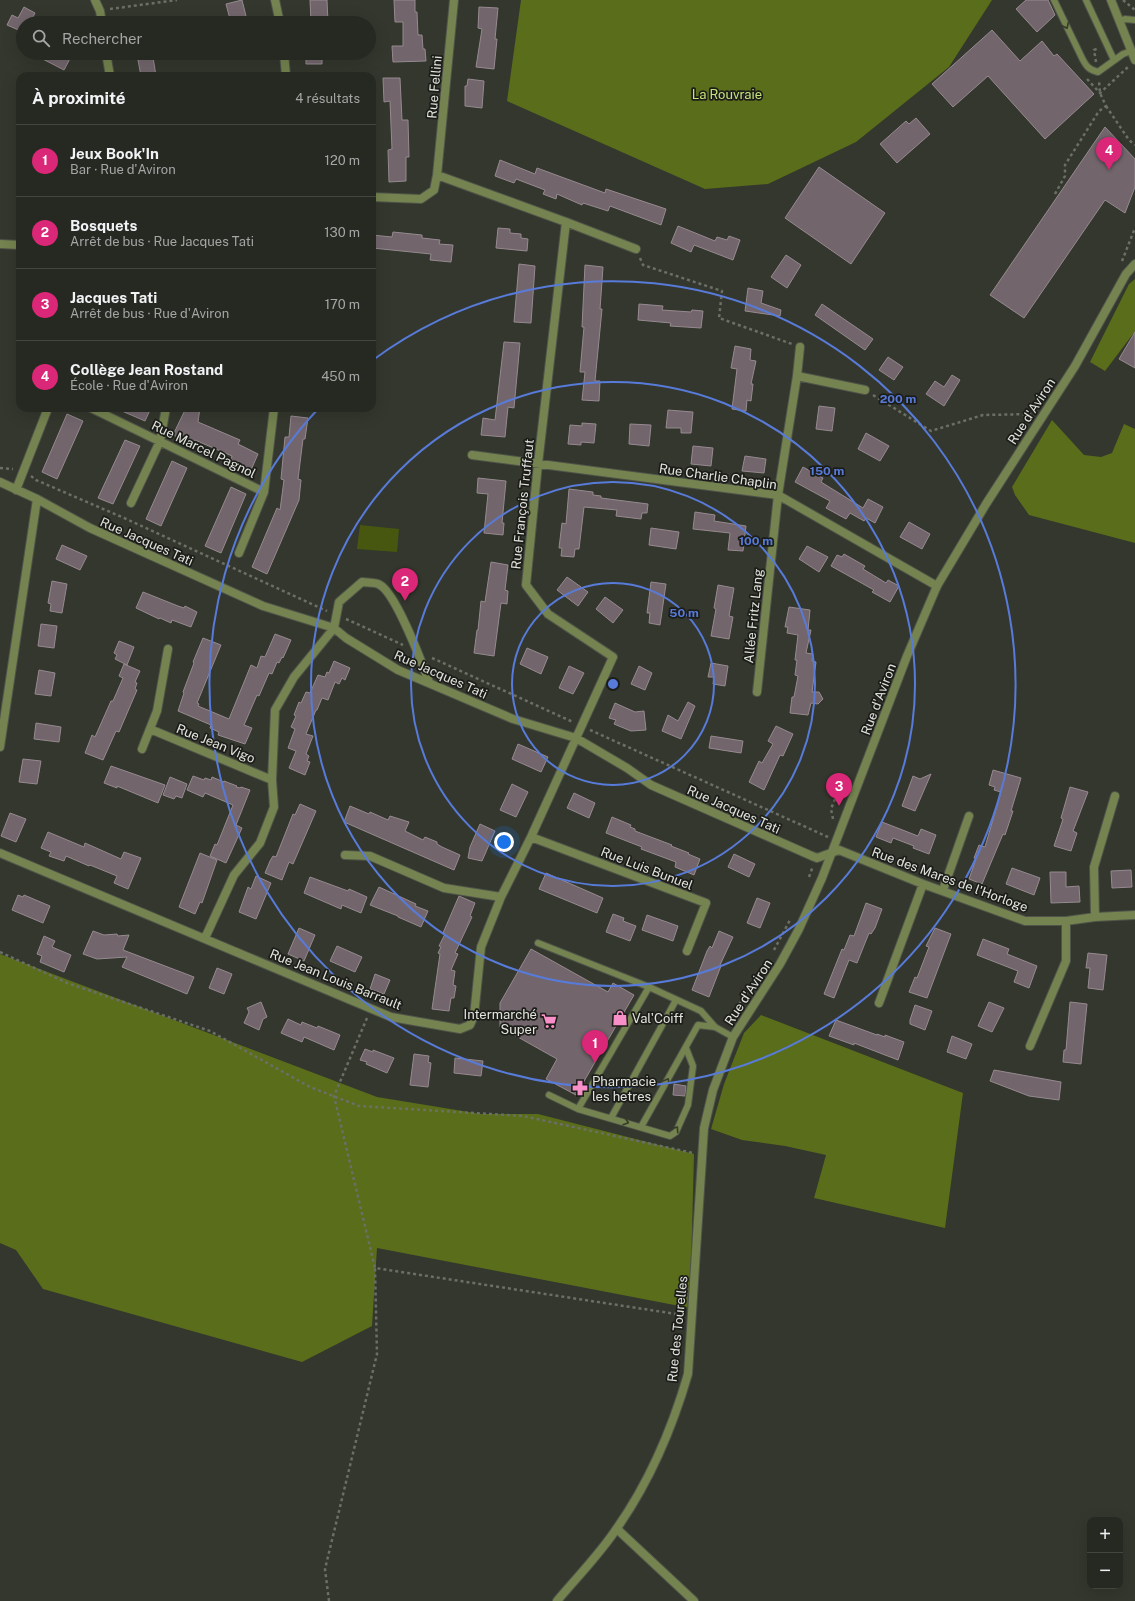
<!DOCTYPE html>
<html lang="fr">
<head>
<meta charset="utf-8">
<style>
  :root { --surface:#262922; --page:#32352f; --text:#f1f3f6; --muted:#a4a6a5; --line:#424540; --accent:#db2777 }
  body { margin:0; font-family:"Public Sans",sans-serif; background:var(--page); color:var(--text) }
  .controls { position:absolute; right:12px; bottom:12px; display:grid; overflow:hidden; border-radius:8px; box-shadow:0 4px 16px #0002 }
  .controls button { width:36px; height:36px; display:grid; place-items:center; padding:0; border:0; border-bottom:1px solid var(--line); background:var(--surface); color:var(--text); font:20px sans-serif }
  .you { position:absolute; left:504px; top:842px; width:14px; height:14px; margin:-10px; border:3px solid #fff; border-radius:50%; background:#1a73e8; box-shadow:0 0 0 6px #1a73e833 }
  .badge { display:grid; place-items:center; width:26px; height:26px; border-radius:50%; background:var(--accent); color:#fff; font-size:13px; font-weight:700 }
  .pin { position:absolute; translate:-50% -33px; filter:drop-shadow(0 1px 2px #0008) }
  .pin::after { content:''; position:absolute; top:21px; width:14px; height:12px; background:inherit; clip-path:polygon(0 0,100% 0,50% 100%) }
  .list { margin:0; padding:0; list-style:none }
  h2 { display:flex; justify-content:space-between; align-items:center; height:52px; margin:0; padding:0 16px; font-size:17px }
  h2 small { font-size:13px; font-weight:400; color:var(--muted) }
  .list li { display:grid; grid-template-columns:26px 1fr auto; gap:12px; align-items:center; box-sizing:border-box; height:72px; padding:0 16px; border-top:1px solid var(--line) }
  .list b { display:block; font-size:15px; white-space:nowrap }
  .list p { margin:0; font-size:13px; white-space:nowrap; color:var(--muted) }
  .list em { font-size:13px; font-style:normal; color:var(--muted) }
  .icon { flex:none; width:22px; height:22px; fill:none; stroke:currentColor; stroke-width:2; stroke-linecap:round; stroke-linejoin:round }
  .map { position:relative; flex:none; width:1135px; height:1601px; overflow:hidden }
  .search { position:absolute; background:var(--surface); box-shadow:0 4px 16px #0002; left:16px; top:16px; width:360px; height:44px; display:flex; align-items:center; gap:10px; box-sizing:border-box; padding:0 14px; border-radius:22px; color:var(--muted); font-size:15px }
  .panel { position:absolute; background:var(--surface); box-shadow:0 4px 16px #0002; left:16px; top:72px; width:360px; height:340px; border-radius:12px }
  .map>svg:first-child { display:block }
</style>
</head>
<body>
<div class="map">
<svg width="1135" height="1601" viewBox="0 0 1135 1601">
  <rect width="100%" height="100%" fill="#33372d"/>
  <!-- green -->
  <path fill="#475710" d="M360,525L399,529L397,552L357,549Z"/>
  <!-- forest -->
  <path fill="#5a6d1b" d="M521,0H992L949,67L856,142L768,184L705,189L507,101Z
    M1135,279V334H1133L1105,371L1090,362L1129,284Z
    M1052,420L1084,455L1101,457L1112,453L1124,424L1135,429V543L1029,515L1015,495L1012,487Z
    M0,954L377,1097L481,1114H538L694,1154L690,1308L377,1248L372,1326L302,1362L43,1289L16,1250L0,1243Z
    M761,1015L963,1093L945,1228L814,1198L826,1155L785,1146L742,1140L711,1129L724,1084L744,1033Z"/>
  <!-- building -->
  <path fill="#72666c" stroke="#968a90" d="M242,0L247,20L231,23L226,4Z
    M310,0H327L328,22H311Z
    M394,0H415V12H417L418,35H422L423,49H425L426,61L393,62L392,46H403V22H395Z
    M1026,0H1048L1055,15L1037,32L1016,9Z
    M24,7L35,13L30,23H23V32L7,25L12,15L18,18Z
    M479,7L498,8L495,39H497L494,69L476,67L482,29L478,28Z
    M992,30L1020,61L1042,41L1054,56L1057,54L1094,94L1045,139L988,76L953,107L932,84Z
    M31,53H73L64,70Z
    M306,53H322V64H306Z
    M153,57L156,76H141L138,60Z
    M383,78H400L402,120H408L409,157H406V181L389,182L388,150L392,149L390,101L384,102Z
    M468,79L484,81L482,108L465,106V86H467Z
    M916,118L930,134L897,163L880,144L906,121L909,124Z
    M1105,127L1135,159V187L1125,213L1105,200L1024,318L990,295Z
    M500,160L535,174L537,168L605,193L606,189L666,209L661,225L610,206L608,211L583,203L582,205L557,194L556,199L543,194L545,190L516,179L514,183L495,176Z
    M819,167L885,213L851,264L785,218Z
    M678,226L715,241L717,237L727,240L729,236L740,240L733,260L694,245L691,252L671,243Z
    M498,228L510,229V233L521,234V238L528,239L527,251L496,248Z
    M393,232L422,235V238L440,240L439,244L453,245L451,262L430,260L431,254L372,248V235L392,237Z
    M786,255L801,265L787,288L771,277Z
    M519,264L535,266L531,323L514,322Z
    M585,265L603,267L600,309H602L595,381H600L599,401L582,400L585,372H580L584,327H582Z
    M748,288L763,291L761,303L781,310L780,316L745,311Z
    M639,304L663,306L662,310L691,312L692,310L703,311L701,328L670,326L671,323L638,320Z
    M822,304L873,339L865,350L815,315Z
    M1135,332V368L1119,359Z
    M504,342L520,343L514,408L508,407L505,437L481,435L483,418L495,420Z
    M735,346L751,349L750,360L756,361L751,384H753L751,401L747,400L746,411L732,409L737,369L731,368Z
    M888,357L903,367L894,380L879,370Z
    M952,375L960,380L944,406L926,394L935,381L944,387Z
    M819,406L835,408L832,431L816,429Z
    M115,408H151L145,421Z
    M186,408H200L198,422L240,440L238,444L258,454L251,470L231,460L232,456L195,440L193,444L173,435Z
    M668,410L693,412L691,433H681V428H666Z
    M67,414L83,421L57,479L42,472Z
    M291,416L308,418L305,439H303L298,479L301,480L299,500L267,574L252,567L277,508L280,510L284,480L281,479L285,437H289Z
    M582,423L596,424L594,443L581,442V445L568,444L570,425L582,426Z
    M630,424L651,425L649,446L629,444Z
    M866,433L889,446L880,461L858,449Z
    M125,440L140,446L113,504L98,498Z
    M693,446L713,448L711,466L691,464Z
    M745,456L766,459L764,473L742,471Z
    M172,461L187,468L161,526L146,519Z
    M803,467L823,478L821,482L863,508L868,499L883,507L875,523L866,518L864,521L850,513L846,519L826,508L830,501L795,482Z
    M478,478L506,481L502,523H504L503,535L484,533L488,494L477,493Z
    M231,487L246,494L221,553L205,546Z
    M569,489L593,492V495L601,496V498L648,504L647,513H642L641,519L616,516L617,510L584,507L579,549H575L574,557L561,556L562,548H559L562,523L566,524Z
    M695,512L715,515L714,521L746,526L743,551L728,550L730,533L693,529Z
    M909,522L930,534L922,549L900,537Z
    M651,528L679,532L676,549L649,545Z
    M62,545L87,556L80,570L56,559Z
    M807,546L828,557L819,572L799,559Z
    M844,554L865,566L863,569L886,583L888,580L899,586L890,602L872,592L874,590L831,566L837,555L842,557Z
    M491,562L508,565L505,590L508,591L507,604L501,603L494,656L474,653L477,630H478L481,601L485,602Z
    M567,577L588,592L578,606L557,590Z
    M52,581L67,584L62,613L50,611L51,604L48,603Z
    M651,582L666,584L660,625L649,623L650,613H647Z
    M718,585L734,588L729,616L733,617L729,639L711,636L716,609L714,608Z
    M143,592L178,606L184,608L185,606L197,612L191,627L172,620L171,623L160,618L159,619L136,608Z
    M605,597L623,610L613,623L596,609Z
    M789,607L810,610L808,630H811L806,653L813,654L812,661L816,662L812,692H819L823,699L818,704L811,703L808,715L790,713L792,697H794L798,676L795,675L797,660H795L798,635L787,633L788,627H785Z
    M41,624L57,626L54,648L38,646Z
    M275,634L291,640L283,658L282,657L279,663L277,662L272,674L269,673L259,696L257,695L244,725L252,728L245,744L218,735L219,732L210,728L211,725L178,711L184,693L183,692L194,663L193,662L203,638L221,645L197,703L199,704L198,706L229,719L251,665L257,668L261,656L265,657Z
    M119,641L134,647L127,665L115,659L117,655L114,653Z
    M527,648L548,657L541,674L520,664Z
    M334,661L350,668L345,680L342,678L339,684L335,682L328,700L322,698L317,710H316L306,734L313,736L306,754L309,756L307,761L310,762L305,775L289,768L296,751L288,748L295,729L291,727L296,716L294,715L299,702L301,703L306,692L310,693L318,675L325,677L327,672L329,673Z
    M711,663L728,666L725,686L713,684L714,677H708Z
    M124,664L140,671L135,682L137,683L135,689L137,690L119,732L116,731L103,760L85,753L92,735L95,737L111,701H113L123,678L119,676Z
    M569,666L584,673L573,694L559,688Z
    M639,666L652,673L645,690L631,684Z
    M39,670L55,673L51,696L35,694Z
    M688,702L695,706L681,739L662,731L668,715L678,721Z
    M615,703L635,712L644,711L646,730L631,731L614,724L616,720L609,718Z
    M36,723L61,727L59,742L34,739Z
    M776,726L793,734L783,756L780,755L764,790L749,782L759,761L762,763L773,744L768,741Z
    M711,736L743,741L741,753L709,748Z
    M518,744L548,757L541,772L512,759Z
    M23,759L41,761L37,784L19,782Z
    M111,766L165,785L158,803L117,786V788L104,783Z
    M993,770L1021,778L1011,811H1013L1005,835L1003,834L982,884L969,879L976,859L974,858L979,845L985,847L1001,792L994,790L995,787L989,785Z
    M931,774L915,811L902,806L913,776L920,779Z
    M193,776L204,780L205,778L211,780L212,777L224,782V781L237,786L236,787L240,788L241,787L250,790L236,825L242,828L226,863L210,856L215,844L217,845L233,805L205,793L203,797L187,790Z
    M170,777L187,784L182,798L176,796L174,799L163,795Z
    M512,784L528,792L516,817L500,810Z
    M1070,787L1088,792L1073,831L1077,833L1071,851L1054,846L1063,819L1061,818Z
    M574,793L595,803L589,818L567,808Z
    M300,804L316,811L293,864L289,862L282,880L265,873L270,861L273,856L276,857L293,814L295,815Z
    M350,806L369,814L370,812L388,820L390,816L409,822L405,831L423,840L425,837L437,842V844L442,847L460,855L454,870L344,822Z
    M10,813L26,819L16,842L1,836Z
    M612,817L631,825L630,827L635,829V831L672,845L671,846L689,853L688,854L700,859L694,875L675,867L676,862L641,849L642,847L606,833Z
    M882,822L918,836L921,829L936,835L929,854L913,848L914,846L893,838L891,843L876,837Z
    M480,824L495,831L482,861L468,858L470,847Z
    M48,832L84,847L85,843L121,859L124,852L141,858L128,889L114,883L117,876L90,865L89,866L66,856L64,861L49,856L51,852L41,848Z
    M200,853L217,860L202,903L200,902L195,914L179,907Z
    M734,854L755,864L749,877L728,867Z
    M1012,868L1040,878L1034,895L1006,884Z
    M1131,870L1132,887L1112,888L1111,871Z
    M1050,872H1066V887L1079,886L1080,902L1051,903Z
    M546,873L603,898L597,913L539,889Z
    M256,876L271,883L256,919L239,912L248,887L251,889Z
    M310,877L348,891L349,889L367,897L361,913L342,905L341,909L304,893Z
    M379,887L416,904L415,906L428,911L421,927L398,917V916L370,905Z
    M18,895L23,897L24,895L50,906L43,923L12,910Z
    M459,896L475,903L470,916L472,917L455,953L458,954L451,970L455,971L453,985L456,986L454,998H451L449,1011L432,1009L440,954L438,953L441,947L439,946L445,934L443,933Z
    M757,898L770,903L760,928L747,923Z
    M866,903L882,909L875,928L871,934L869,933L857,963L849,960L834,998L824,994L842,949L844,950L850,935L854,936Z
    M613,914L624,918L623,921L636,926L630,941L606,932Z
    M647,915L678,926L673,941L642,930Z
    M299,928L315,935L304,961L288,954Z
    M935,928L951,934L927,998L909,992L915,977L917,978L929,947L926,946Z
    M93,931L104,935L117,934L118,936L129,935L123,950L194,977L187,994L122,967L127,957L97,959L83,954Z
    M719,931L733,937L720,965L721,966L709,997L692,990L707,951L710,946L712,948Z
    M44,936L55,941L52,947L71,955L64,972L40,962L42,956L37,954Z
    M983,939L1009,949L1007,954L1037,966L1029,988L1014,982L1018,971L977,955Z
    M337,946L362,957L355,972L330,961Z
    M531,949L608,992L613,983L634,995L576,1095L546,1079L557,1059L500,1027V1003Z
    M1088,953L1107,955L1103,990L1088,988L1090,968H1086Z
    M217,968L232,974L224,994L209,988Z
    M375,974L390,980L384,994L370,989Z
    M261,1002L267,1017L263,1019L259,1030L244,1023L249,1012L247,1008Z
    M989,1002L1004,1008L992,1032L978,1026Z
    M1070,1002L1087,1004L1081,1064L1063,1062L1064,1050H1066Z
    M915,1005L932,1011L925,1030L910,1024V1020Z
    M288,1019L301,1025L302,1022L317,1028L318,1026L340,1035L334,1050L304,1037L302,1042L281,1033Z
    M836,1020L877,1035V1034L885,1037V1035L904,1042L898,1060L854,1043V1045L829,1036Z
    M952,1036L972,1044L966,1059L947,1052Z
    M365,1049L373,1052V1050L394,1058L387,1073L366,1064L367,1062L360,1060Z
    M414,1054L429,1056L428,1062L431,1063L428,1087L410,1085Z
    M455,1058L483,1061L481,1076L454,1073Z
    M994,1070L1061,1082L1059,1100L1029,1096L990,1081Z
    M674,1084L686,1086L685,1096L673,1095Z"/>
  <g fill="none" stroke-linecap="round" stroke-linejoin="round">
    <defs>
      <path id="service" d="M1054,0L1082,58C1086,66 1089,70 1098,72L1123,54L1131,51
        M1086,0L1114,60
        M1119,21L1125,19L1135,20
        M20,208V209
        M538,943L649,987L701,1011L715,1027L733,1037
        M549,1095L578,1109L670,1136L676,1132L688,1105L693,1066L686,1048
        M578,1109L649,987
        M611,1118L676,1000
        M641,1127L698,1025L715,1027"/>
      <path id="minor" d="M95,0L100,11L102,23
        M275,0L280,23
        M106,53L110,76
        M284,53L286,76
        M372,197L421,199L434,190L437,175L454,0
        M566,222L636,249
        M0,244L20,245
        M797,376L800,347
        M91,408L264,492
        M472,455L778,495L937,586
        M0,482L37,499L90,528L263,606L334,628L346,638L398,670L513,719L576,738L627,768L651,785L812,856L817,858L839,850L923,884L1025,921H1066L1095,917L1135,915
        M16,490L48,408
        M131,503L160,441L166,408
        M239,553L264,492L274,408
        M757,692L778,495L797,376L865,390
        M150,729L272,780
        M0,747L37,499
        M142,749L157,711L168,649
        M531,837L706,903L687,951
        M0,853L391,1017L460,1029L470,1025L474,1016L481,947L501,897L531,837L613,657L548,614L526,585L538,464L566,222L437,175
        M345,855L370,856L444,888L501,897
        M943,890L969,816
        M1095,917L1094,867L1115,796
        M205,938L234,875L260,843L274,807L272,780L275,710L294,677L334,628L339,602L362,582C367,583 376,582 380,585C396,594 422,663 429,682
        M879,1003L923,884
        M1030,1046L1066,961V921
        M617,1529L694,1601"/>
      <path id="tertiary" d="M1111,0L1135,60
        M557,1601C577,1577 600,1554 617,1528C650,1481 672,1429 688,1374L704,1128L713,1090L733,1037L780,964L799,929L822,878L907,656L937,586L986,504L1075,366L1126,274L1135,264"/>
    </defs>
    <!-- service casing -->
    <use href="#service" stroke="#4f5349" stroke-width="8"/>
    <!-- minor casing -->
    <use href="#minor" stroke="#4f5349" stroke-width="10"/>
    <!-- tertiary casing -->
    <use href="#tertiary" stroke="#4f5349" stroke-width="10"/>
    <!-- path -->
    <path stroke="#6b6f66" stroke-width="2.5" stroke-dasharray="3 3" stroke-linecap="butt" d="M1123,0L1135,10
      M110,9L177,0
      M1096,62L1094,50L1099,48
      M1087,79L1100,93L1128,67
      M1106,106L1129,140L1135,145
      M1055,194L1065,176V165L1099,111L1106,106L1100,93L1099,81
      M640,258L643,265L722,291L719,318L792,344
      M1122,261L1135,228
      M873,395L931,431L983,415L1032,414
      M0,468L13,469
      M31,476L36,480L124,518L327,611
      M346,619L403,645
      M432,658L573,722
      M590,730L828,837
      M833,819L831,809L841,784L849,777
      M809,877L813,866
      M774,950L790,920
      M0,952L67,983L210,1031L310,1087L359,1106L523,1116L693,1153
      M734,1015V1012L760,973
      M367,1018L334,1096L375,1268L683,1315
      M329,1601L325,1569L377,1354L375,1268"/>
    <!-- service -->
    <use href="#service" stroke="#74834f" stroke-width="6"/>
    <!-- minor -->
    <use href="#minor" stroke="#74834f" stroke-width="8"/>
    <!-- tertiary -->
    <use href="#tertiary" stroke="#74834f" stroke-width="8"/>
  </g>
  <!-- one-way arrows -->
  <defs><path id="oneway-chevron" d="M-2-3.5L2.5 0L-2 3.5" fill="none" stroke-width="1.6" stroke-linecap="round" stroke-linejoin="round"/></defs>
  <g stroke="#363c29">
    <use href="#oneway-chevron" transform="translate(1066 26) rotate(64)"/>
    <use href="#oneway-chevron" transform="translate(667 1081) rotate(-62)"/>
    <use href="#oneway-chevron" transform="translate(626 1122) rotate(17)"/>
    <use href="#oneway-chevron" transform="translate(676 1129) rotate(-55)"/>
  </g>
  <!-- distance rings -->
  <g fill="none" stroke="#587bda" stroke-width="2">
    <circle cx="613" cy="684" r="101"/>
    <circle cx="613" cy="684" r="202"/>
    <circle cx="613" cy="684" r="302"/>
    <path d="M373 360A403 403 0 1 1 318 409"/>
  </g>
  <!-- icons -->
  <defs>
    <symbol id="shop-bare" viewBox="-9 -9 18 18"><path d="M-5-2.5h2.3a2.7 3.5 0 0 1 5.4 0H5L5.5 6h-11ZM-1.5-2.5h3a1.5 2.3 0 0 0-3 0Z" fill="#f98fc9" stroke="#1c1d19" stroke-width="2.5" paint-order="stroke"/></symbol>
    <symbol id="supermarket-bare" viewBox="-9 -9 18 18"><path d="M-6-5.5h2.5l.6 2H6L4.5 2H-2.5L-4.4-4H-6ZM-1.5 3.2a1.3 1.3 0 1 0 .1 0ZM3 3.2a1.3 1.3 0 1 0 .1 0Z" fill="#f98fc9" stroke="#1c1d19" stroke-width="2.5" paint-order="stroke"/></symbol>
    <symbol id="pharmacy-bare" viewBox="-9 -9 18 18"><path d="M-2-6h4v4h4v4h-4v4h-4v-4h-4v-4h4Z" fill="#f98fc9" stroke="#1c1d19" stroke-width="2.5" paint-order="stroke"/></symbol>
  </defs>
  <g fill-rule="evenodd">
    <use href="#shop-bare" x="609" y="1007" width="22" height="22"/>
    <use href="#supermarket-bare" x="538" y="1010" width="22" height="22"/>
    <use href="#pharmacy-bare" x="569" y="1077" width="22" height="22"/>
  </g>
  <g text-anchor="middle" stroke-width="3.5" stroke-linejoin="round" paint-order="stroke">
    <!-- street labels -->
    <g font-size="13" fill="#e2e4de" stroke="#1c1d19">
      <text transform="translate(434 87) rotate(-85)" y="5">Rue Fellini</text>
      <text transform="translate(1031 411) rotate(-57)" y="5">Rue d'Aviron</text>
      <text transform="translate(204 449) rotate(26)" y="5">Rue Marcel Pagnol</text>
      <text transform="translate(718 476) rotate(8)" y="5">Rue Charlie Chaplin</text>
      <text transform="translate(522 504) rotate(-84)" y="5">Rue François Truffaut</text>
      <text transform="translate(147 541) rotate(24)" y="5">Rue Jacques Tati</text>
      <text transform="translate(753 616) rotate(-84)" y="5">Allée Fritz Lang</text>
      <text transform="translate(441 674) rotate(24)" y="5">Rue Jacques Tati</text>
      <text transform="translate(878 699) rotate(-69)" y="5">Rue d'Aviron</text>
      <text transform="translate(216 743) rotate(22)" y="5">Rue Jean Vigo</text>
      <text transform="translate(734 809) rotate(24)" y="5">Rue Jacques Tati</text>
      <text transform="translate(647 868) rotate(21)" y="5">Rue Luis Bunuel</text>
      <text transform="translate(950 879) rotate(20)" y="5">Rue des Mares de l'Horloge</text>
      <text transform="translate(336 979) rotate(22)" y="5">Rue Jean Louis Barrault</text>
      <text transform="translate(748 992) rotate(-57)" y="5">Rue d'Aviron</text>
      <text transform="translate(677 1329) rotate(-84)" y="5">Rue des Tourelles</text>
    </g>
    <!-- park labels -->
    <g font-size="13" fill="#c6e478" stroke="#1c1d19">
      <text x="727" y="99">La Rouvraie</text>
    </g>
    <!-- poi labels -->
    <g font-size="13" fill="#e2e4de" stroke="#1c1d19" text-anchor="start">
      <text x="537" y="1019" text-anchor="end">Intermarché<tspan x="537" dy="15">Super</tspan></text>
      <text x="632" y="1023">Val'Coiff</text>
      <text x="592" y="1086">Pharmacie<tspan x="592" dy="15">les hetres</tspan></text>
    </g>
  </g>
  <circle cx="613" cy="684" r="6" fill="#587bda" stroke="#1c1d19" stroke-width="2"/>
  <g font-size="12" text-anchor="middle" font-weight="bold" fill="#587bda" stroke="#1c1d19" stroke-width="3.5" stroke-linejoin="round" paint-order="stroke">
    <text x="898" y="403">200 m</text>
    <text x="827" y="475">150 m</text>
    <text x="756" y="545">100 m</text>
    <text x="684" y="617">50 m</text>
  </g>
</svg>
<div class="controls">
<button>+</button>
<button>−</button>
</div>
<div class="you"></div>
<div class="pin badge" style="left:595px;top:1063px">1</div>
<div class="pin badge" style="left:405px;top:601px">2</div>
<div class="pin badge" style="left:839px;top:806px">3</div>
<div class="pin badge" style="left:1109px;top:170px">4</div>
<div class="search"><svg class="icon" aria-label="search" viewBox="0 0 24 24"><circle cx="10" cy="10" r="6"/><path d="M15 15l6 6"/></svg>Rechercher</div>
<section class="panel">
<h2>À proximité<small>4 résultats</small></h2>
<ul class="list">
<li><span class="badge">1</span><div><b>Jeux Book'In</b><p>Bar · Rue d'Aviron</p></div><em>120 m</em></li>
<li><span class="badge">2</span><div><b>Bosquets</b><p>Arrêt de bus · Rue Jacques Tati</p></div><em>130 m</em></li>
<li><span class="badge">3</span><div><b>Jacques Tati</b><p>Arrêt de bus · Rue d'Aviron</p></div><em>170 m</em></li>
<li><span class="badge">4</span><div><b>Collège Jean Rostand</b><p>École · Rue d'Aviron</p></div><em>450 m</em></li>
</ul>
</section>
</div>
</body>
</html>
